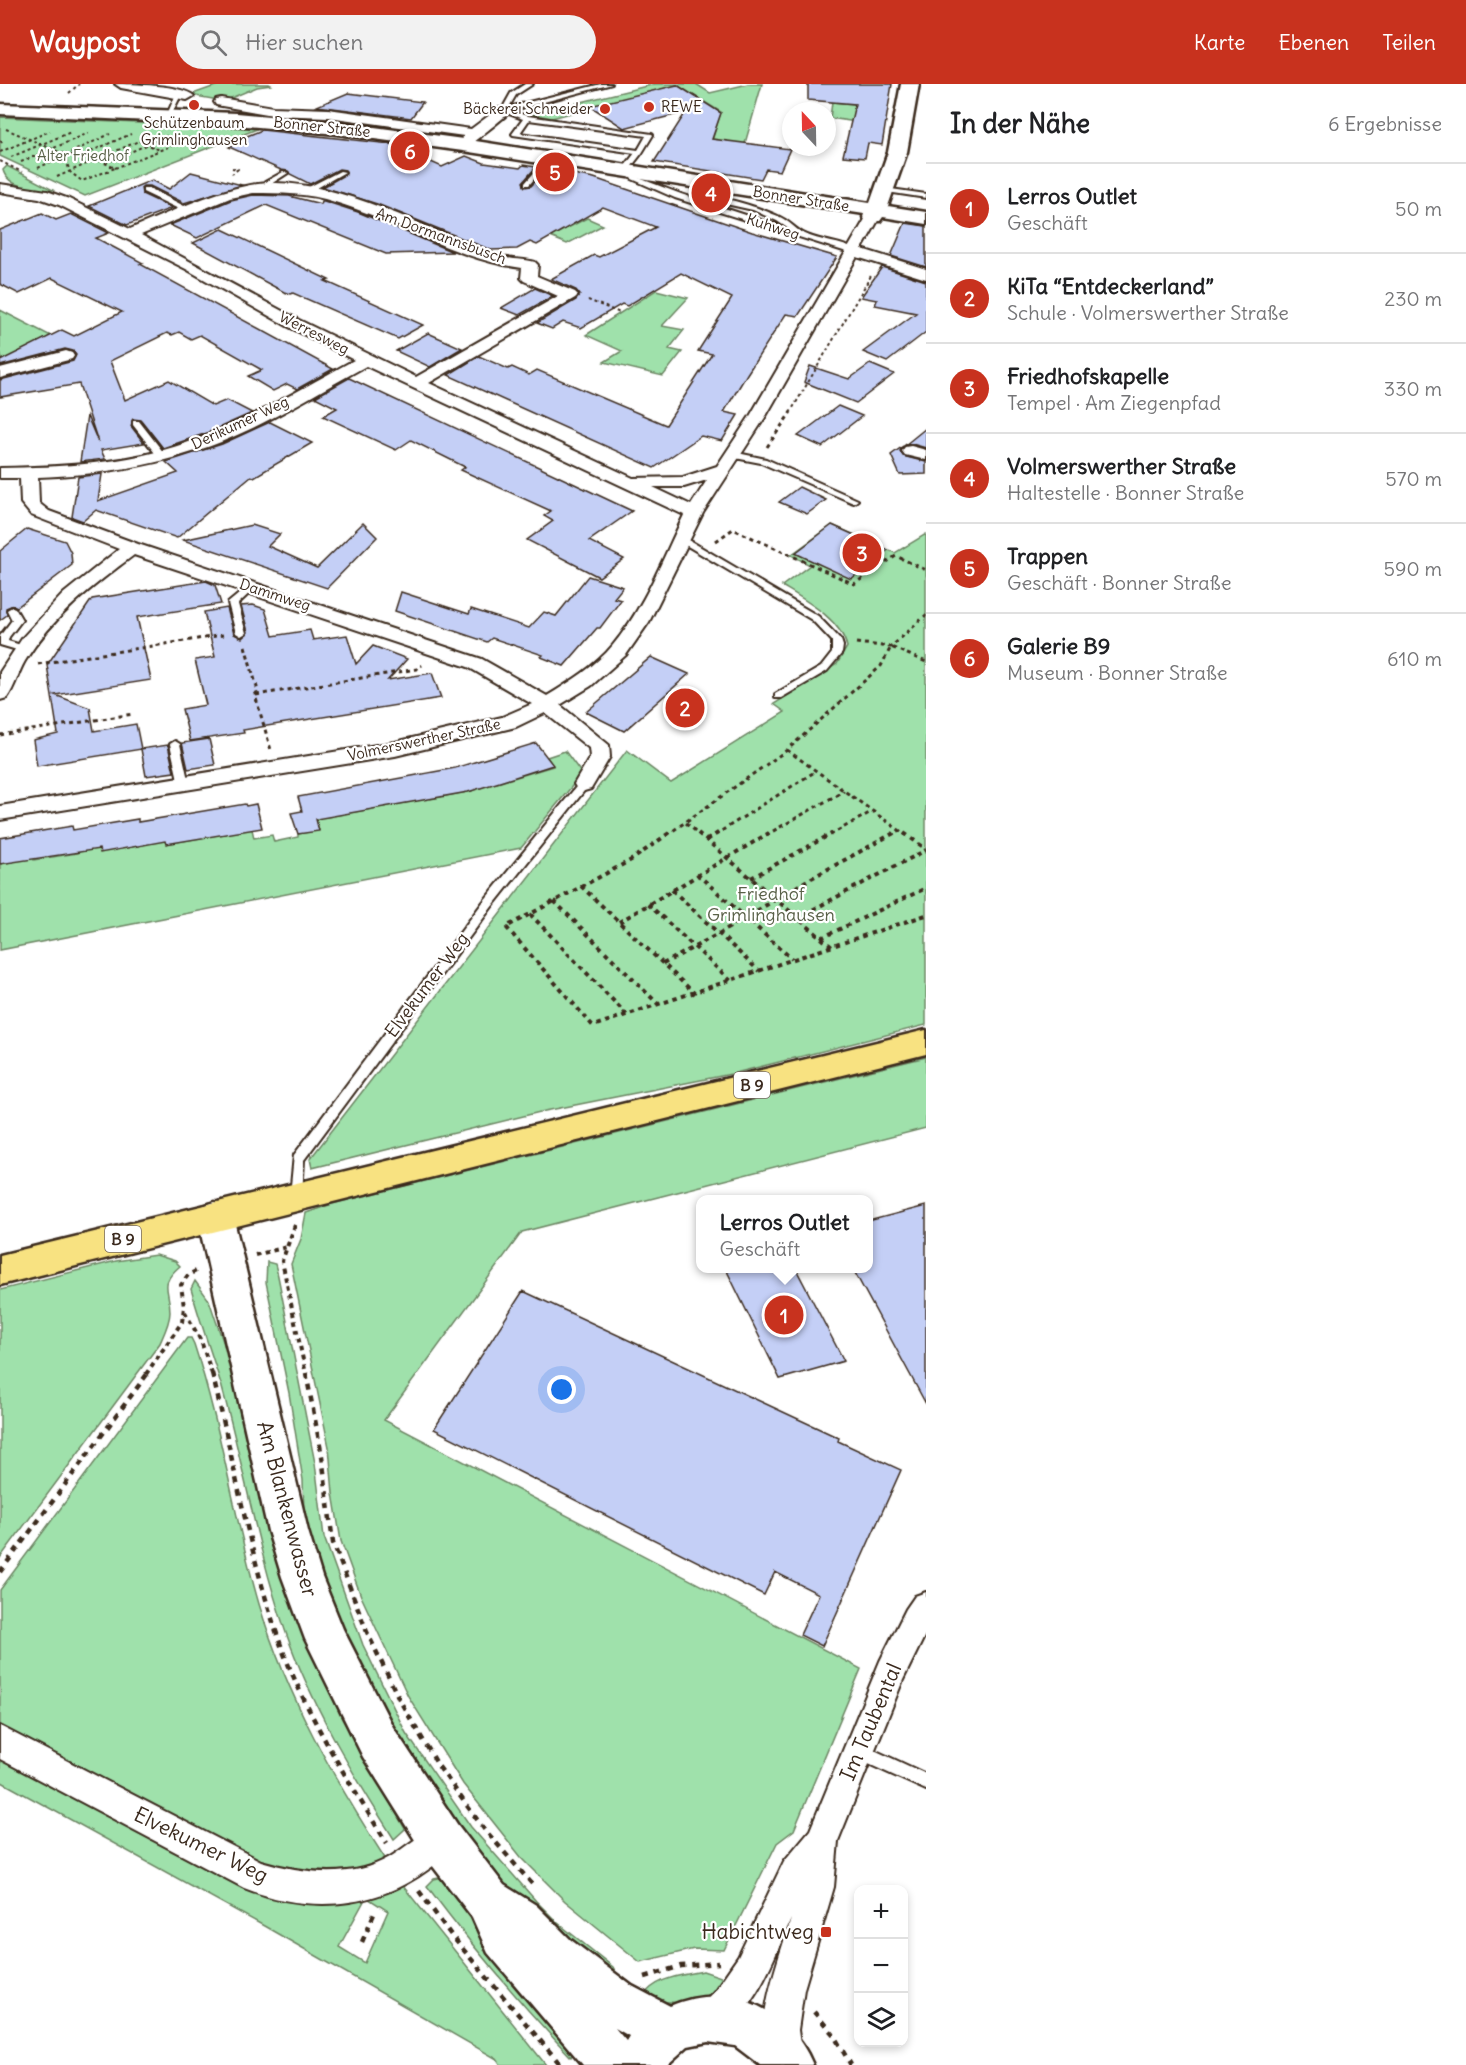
<!DOCTYPE html>
<html lang="de">
<head>
<meta charset="utf-8">
<style>
  :root { --surface:#fff; --page:#f2f2f2; --text:#202124; --muted:#757577; --line:#e0e0e0; --accent:#c8321e }
  body { margin:0; font-family:Delius,sans-serif; background:var(--page); color:var(--text) }
  .controls { position:absolute; right:18px; bottom:18px; display:grid; overflow:hidden; border-radius:12px; box-shadow:0 3px 9px #0003 }
  .controls button { width:54px; height:54px; display:grid; place-items:center; padding:0; border:0; border-bottom:2px solid var(--line); background:var(--surface); color:var(--text); font:30px sans-serif }
  .compass { position:absolute; left:782px; top:18px; width:54px; height:54px; border-radius:50%; background:var(--surface); box-shadow:0 3px 9px #0003; rotate:338deg }
  .you { position:absolute; left:562px; top:1306px; width:21px; height:21px; margin:-15px; border:4px solid #fff; border-radius:50%; background:#1a73e8; box-shadow:0 0 0 9px #1a73e833 }
  .badge { display:grid; place-items:center; width:39px; height:39px; border-radius:50%; background:var(--accent); color:#fff; font-size:20px; font-weight:700 }
  .pin { position:absolute; translate:-50% -50%; border:3px solid #fff; box-shadow:0 2px 6px #0006 }
  .popup { position:absolute; left:696px; top:1111px; width:177px; height:78px; box-sizing:border-box; display:grid; place-content:center; border-radius:12px; background:var(--surface); filter:drop-shadow(0 2px 4px #0005); font-size:20px; white-space:nowrap; color:var(--muted) }
  .popup b { font-size:22px; color:var(--text) }
  .popup::after { content:''; position:absolute; left:50%; top:100%; margin-left:-12px; border:12px solid transparent; border-top-color:var(--surface) }
  .list { margin:0; padding:0; list-style:none }
  h2 { display:flex; justify-content:space-between; align-items:center; height:78px; margin:0; padding:0 24px; font-size:26px }
  h2 small { font-size:20px; font-weight:400; color:var(--muted) }
  .list li { display:grid; grid-template-columns:39px 1fr auto; gap:18px; align-items:center; box-sizing:border-box; height:90px; padding:0 24px; border-top:2px solid var(--line) }
  .list b { display:block; font-size:22px; white-space:nowrap }
  .list p { margin:0; font-size:20px; white-space:nowrap; color:var(--muted) }
  .list em { font-size:20px; font-style:normal; color:var(--muted) }
  .icon { flex:none; width:33px; height:33px; fill:none; stroke:currentColor; stroke-width:2; stroke-linecap:round; stroke-linejoin:round }
  .map { position:relative; flex:none; width:926px; height:1981px; overflow:hidden }
  header { display:flex; align-items:center; gap:36px; box-sizing:border-box; height:84px; padding:0 30px; background:var(--accent); color:#fff }
  header strong { font-size:28px }
  nav { display:flex; gap:33px; margin-inline-start:auto; font-size:21px }
  .search { width:420px; height:54px; background:var(--page); display:flex; align-items:center; gap:15px; box-sizing:border-box; padding:0 21px; border-radius:33px; color:var(--muted); font-size:22px }
  main { display:flex }
  aside { flex:1; background:var(--surface) }
  .map>svg:first-child { display:block }
</style>
</head>
<body>
<header>
<strong>Waypost</strong>
<div class="search"><svg class="icon" aria-label="search" viewBox="0 0 24 24"><circle cx="10" cy="10" r="6"/><path d="M15 15l6 6"/></svg>Hier suchen</div>
<nav><a>Karte</a><a>Ebenen</a><a>Teilen</a></nav>
</header>
<main>
<div class="map">
<svg width="926" height="1981" viewBox="0 0 926 1981">
  <rect width="100%" height="100%" fill="#fff"/>
  <filter id="ink" filterUnits="userSpaceOnUse"><feTurbulence type="fractalNoise" baseFrequency=".0167" numOctaves="2"/><feDisplacementMap in="SourceGraphic" scale="12" xChannelSelector="R" yChannelSelector="G"/><feConvolveMatrix kernelMatrix="1 2 1 2 8 2 1 2 1" color-interpolation-filters="sRGB"/></filter>
  <g filter="url(#ink)">
    <!-- green -->
    <path fill="#9fe1ab" stroke="#6d8664" stroke-width="1.5" d="M221,0H269L271,1L257,3L224,17L190,11Z
      M655,0H696L710,9L748,0H762L744,63L711,60L721,28L677,1L552,34L532,30Z
      M832,18L888,23L883,42L830,34Z
      M0,33L231,43L257,45L85,112L0,72Z
      M7,82L53,106C38,108 7,103 3,86Z
      M587,134L603,141L567,160L550,153Z
      M656,206L688,214L662,242L684,246L669,265L682,268L663,292L604,278L622,267L586,251Z
      M0,226L51,252L23,267L35,273L3,278L0,267Z
      M832,441L895,469L926,450V941L731,990L540,1028L312,1084L310,1075L627,666L671,699L785,628L774,620L837,580L847,563C841,535 805,516 782,502L810,481L791,471Z
      M565,667L582,690L521,764L0,866V780L22,776L33,769L34,776L77,769L98,759L101,768L143,761L164,751L166,760L252,745L254,754L272,751L274,758L298,753V750L319,746L312,726L327,733L409,718L428,706L431,715L472,707L468,698L495,696L497,699L553,682L547,673Z
      M926,973V1044L522,1148L384,1336L861,1585L794,1746L777,1759L724,1866L694,1865L640,1878L565,1817L521,1773L463,1700L408,1612L361,1512L341,1457L333,1409L329,1363L291,1180L301,1155L306,1129L332,1120Z
      M156,1171L175,1177L180,1182C158,1201 170,1204 170,1228C170,1238 164,1250 160,1259L0,1474V1206L116,1177Z
      M267,1178L275,1180L278,1192L315,1379L324,1453L363,1561L406,1649L471,1743L536,1817L558,1839L613,1883L617,1891L615,1895L498,1798L412,1684L338,1536L313,1469L304,1432L303,1396L289,1309L266,1198Z
      M195,1197L209,1216L233,1287L269,1443L298,1537L342,1635L405,1745L394,1755C352,1689 311,1620 285,1546C257,1465 244,1382 221,1300C211,1268 200,1237 191,1205Z
      M187,1254H191L194,1260C222,1345 234,1435 259,1520C287,1613 334,1695 386,1776C360,1788 320,1798 291,1790C278,1787 265,1779 253,1773L0,1645V1506Z
      M0,1671L249,1803L364,1817L339,1863L365,1879L388,1827L366,1813L403,1802L546,1981H501L497,1975L264,1842L0,1697Z
      M443,1793L578,1958L571,1973C519,1918 472,1862 427,1802L434,1795Z
      M703,1887L727,1895C705,1923 674,1921 642,1914C655,1893 680,1892 703,1887Z"/>
    <!-- building -->
    <path fill="#c4cff6" stroke="#3b2a1e" stroke-width="1.5" d="M808,0H892L882,61L868,59L865,74L843,72L855,20L808,16Z
      M677,1L721,29L712,55L790,65L780,87L766,85L761,95L654,78L686,28L624,44L590,22Z
      M348,9L423,18L411,34L317,22Z
      M262,46L391,60L442,83L466,72L484,79L520,84L523,81L536,83L523,98L525,103L531,102L547,85L594,94L752,148L837,173L798,232L786,230L747,290L724,328L738,331L722,357L701,352L654,384L448,291L479,272L508,285L512,283L529,291L537,286L666,341L712,270L698,267L732,214L681,189L627,222L622,220L581,244L563,238L552,245L537,239L576,216L580,211L576,206L551,195L594,171L599,173L656,143L603,123L537,161L530,158L517,165L491,166L377,120L323,103L346,90L345,86L339,85L310,100L290,90L288,87L281,86L229,63L240,58L237,56Z
      M191,88L242,101L184,119L150,102H143L141,104L142,110L172,124L127,141L89,122L152,96L169,105Z
      M253,111L289,112L321,120L322,117H324L358,128L453,168L386,170L266,121L197,154L170,141L231,116Z
      M42,129L56,136L71,130L109,149L96,154L143,179L140,180L333,285L297,305L287,300L273,307L248,292L262,286L200,251L191,255L179,248L172,251L167,249L110,277L125,316L169,296L213,322L227,316L252,329L207,349L163,364L141,336L133,335L131,342L144,359L101,366L105,375L80,378L87,332L98,358L79,300L0,313V296L73,277L76,271L73,267L65,265L0,282V277L62,246L74,252L122,228L52,194L19,210L0,200V146Z
      M905,139L926,142V183L891,172Z
      M222,145L329,196L325,197L423,241L398,255L293,209L290,210L284,208L193,159Z
      M882,183L926,197V248L887,278L863,268L916,229L875,221L877,216L861,213Z
      M535,204L553,212L519,231L501,224Z
      M428,249L462,264L430,283L396,267Z
      M870,280L894,290L856,319L804,298L810,282L849,295Z
      M349,294L632,427L589,457L624,475L599,493L527,456L553,437L544,432L551,427L461,386L465,383L411,356L396,366L323,332L337,324L315,313Z
      M838,322L862,332L822,363L798,352Z
      M270,338L312,359L254,393L251,392L177,454L96,426L83,437L72,433L78,393L102,390L98,417L178,389L166,378L222,360Z
      M926,344V364L912,360L905,361Z
      M903,362L900,367L903,372L926,378V390L900,391L891,371Z
      M799,403L826,416L807,430L779,418Z
      M363,439L377,453L327,504L183,456L252,441L280,450L268,462L317,484Z
      M832,441L888,466L851,495L795,469Z
      M27,445L65,457L71,469L72,481L17,523L13,521L6,524L7,531L0,536V467Z
      M588,492L623,503L614,514L621,516L600,544H597L564,582L541,573L543,571L492,554L487,558L395,527L401,508L469,530L471,525L529,544L544,528L556,532Z
      M206,497L215,501L221,520L137,533L151,596L55,611L90,624L94,647L136,640L141,665L168,661L174,688L146,692L141,665L37,682L33,656L58,650L47,581L92,515Z
      M253,521L265,525L273,552L310,546L313,556L347,551L356,580L373,562L407,575L388,596L432,589L441,614L243,646L244,649L190,657L182,625L206,621L195,576L215,573L204,528L227,524L234,550L242,554L248,548L241,522Z
      M651,573L689,590L624,647L586,628Z
      M209,655L215,681L188,685L182,659Z
      M536,659L553,681L468,708L316,735L319,747L298,750L291,729L302,727L298,713L455,684Z
      M245,720L246,722L256,720L262,744L166,760L165,757L100,769L99,765L0,780V754L72,742L73,746L138,735V738Z
      M926,1122V1320L853,1185H868V1137Z
      M726,1185H796L844,1277L780,1295Z
      M523,1207L839,1354L838,1357L901,1386L822,1562L800,1551L819,1510L775,1488L764,1511L434,1345Z"/>
    <g fill="none" stroke-linecap="round" stroke-linejoin="round">
      <defs>
        <path id="lane" d="M525,0H533L516,11L509,23L601,0H612L510,27L528,32L652,50L653,51L642,69L628,87L636,93L681,110L789,145L777,137L753,126L699,114C712,107 766,126 780,133C789,137 795,145 803,149C820,158 841,157 857,167L850,169L675,114L632,95L621,87L635,69L513,51L512,50L523,35L501,27L511,9ZM529,36L646,52L638,66L520,49Z
          M176,10L181,11L170,33H166Z
          M547,74L552,75L529,101H525V99Z
          M340,87L345,88L310,108L303,106Z
          M283,88L288,89L271,100L270,106H264L265,98Z
          M143,104H149L192,126L185,128L143,108Z
          M884,104L926,110V114L887,108L883,106Z
          M133,337H139L164,369V373H158L133,341Z
          M733,368L766,375L858,416L854,419L851,418L761,379L730,373V369Z
          M682,452L818,532L841,556L843,562L842,569L827,587L781,614H775V610L821,583L832,569V557L812,536L679,457L677,455Z
          M251,500L256,503L238,520L246,549L241,552L236,549L228,519Z
          M12,523L15,524L22,536L9,553L8,557L27,563V567L24,568L0,561V552L12,536L7,526Z
          M175,657L180,660L189,700L184,703L179,700L170,660Z
          M584,697L589,700L588,702L491,824L304,1076L302,1112L300,1116L296,1117L292,1116L290,1112L294,1071L483,818L580,698Z
          M859,1659L926,1690V1706L853,1673L851,1667L853,1661Z"/>
        <path id="street" d="M115,0C131,0 183,1 194,12L187,16L121,4Z
          M221,14L273,23L328,25L471,45L499,24H509L511,27C506,32 468,63 464,64L457,60L464,52L328,33L273,31L216,21L214,18L216,15Z
          M0,100L47,107L69,115L130,145C169,129 208,109 250,101C328,87 427,147 499,172C511,176 524,175 535,178L538,181L537,192L575,208L578,211L575,214L429,299L633,394L683,393L717,382L750,332L868,130L873,129L880,133L862,165L926,185V195L857,173L766,332L703,429L649,538L626,571L591,602L560,621L609,661L610,673L591,705L584,707L577,705L574,700L590,673L589,664L545,629L516,643L395,672L0,736V722L395,658L502,633L532,620L468,583L134,471C94,501 52,533 25,577C18,589 15,603 7,614L0,616V588L23,553L63,510L119,465L31,431L21,419L20,394H0V384C62,383 126,380 186,359C245,339 299,306 354,276L287,242L186,185L59,121L39,114L0,108ZM253,109C281,109 308,109 335,118C398,137 457,176 522,184L521,194L524,197L558,212L416,293L299,236L141,151L230,114ZM366,282L684,431C663,474 644,524 613,561C596,582 570,598 547,612L482,575L138,460L49,427L39,419L38,393C100,391 162,381 221,358C271,338 318,308 366,282ZM707,396L691,421L653,403H684Z
          M66,267L72,269L74,272L72,275L0,294V284Z
          M911,362L926,366V376L905,371L902,367L905,363Z
          M926,1508V1549L903,1596L838,1757L834,1803L804,1905L798,1946L801,1968L796,1980L773,1981C748,1950 781,1870 791,1835C775,1872 753,1934 713,1950L701,1945L696,1933L701,1921L715,1906L738,1873L784,1777L810,1746L880,1577L906,1525L915,1512Z
          M0,1642L261,1777C302,1789 351,1796 390,1773C408,1762 422,1748 441,1740L452,1745L457,1756C451,1770 441,1776 429,1785C374,1826 306,1829 244,1804L0,1675Z"/>
        <path id="secondary" d="M901,0H919L907,68L888,122L926,128V140L883,133L880,137H866L863,133L864,130L463,67L337,50L236,41L0,30V20L236,29L337,38L463,55L870,119L888,68Z
          M215,1118L227,1122L233,1132L308,1447L322,1493L343,1545L393,1643L457,1740L504,1801L536,1821L571,1856L632,1902L670,1922C728,1897 789,1923 813,1981H760L735,1962L708,1958L688,1962L667,1981H583L488,1869L472,1833L425,1772L363,1673L305,1555L282,1493L268,1447L197,1132L203,1122ZM615,1944L629,1952L626,1957Z"/>
        <path id="primary" d="M926,946V970L0,1201V1171Z"/>
      </defs>
      <!-- lane casing -->
      <use href="#lane" stroke="#3b2a1e" stroke-width="4"/>
      <!-- street casing -->
      <use href="#street" stroke="#3b2a1e" stroke-width="4"/>
      <!-- secondary casing -->
      <use href="#secondary" stroke="#3b2a1e" stroke-width="5"/>
      <!-- primary casing -->
      <use href="#primary" stroke="#3b2a1e" stroke-width="5"/>
      <!-- path-far3 -->
      <path stroke="#3b2a1e" stroke-width="2" stroke-dasharray="3 3" stroke-linecap="butt" d="M69,9L79,0
        M6,45L64,70
        M0,57L3,59
        M139,57L160,66
        M0,68L50,47
        M64,70L98,76L115,84L82,97L70,88Z
        M80,72L131,50
        M11,73L71,48
        M0,77L22,88
        M21,78L89,49
        M105,79L167,52
        M38,84L110,50
        M115,84L191,54
        M232,84L238,85L232,90
        M57,93L150,52
        M588,216L620,229
        M790,329L872,190"/>
      <!-- path-far2 -->
      <path stroke="#3b2a1e" stroke-width="3" stroke-dasharray="4 4" stroke-linecap="butt" d="M767,363L791,328
        M716,457L733,445L854,500L896,472L926,486
        M856,559L891,563L926,531
        M245,562L258,607L255,611L271,666
        M38,580L223,551
        M256,611L417,585L422,581
        M0,651L133,630
        M787,666L906,751
        M686,739L700,751
        M667,751L787,666L881,582L891,563L926,578
        M715,751L816,687
        M766,751L844,707
        M830,751L873,727
        M891,751L900,746"/>
      <!-- path-far1 -->
      <path stroke="#3b2a1e" stroke-width="4" stroke-dasharray="4.5 4.5" stroke-linecap="butt" d="M669,749L633,775L506,843L593,942L926,831
        M698,749L832,863
        M904,749L926,765
        M707,756L718,749
        M697,790L792,875
        M751,794L833,749
        M581,802L695,910
        M672,806L759,887
        M554,817L659,921
        M648,820L731,897
        M530,830L627,931
        M797,834L926,766
        M619,838L769,749
        M821,854L926,804
        M663,880L720,849L806,797L894,749
        M295,1141L282,1177L306,1290
        M255,1171L287,1163
        M185,1228L201,1257L212,1290
        M146,1290L182,1238L184,1223L181,1201L188,1191L196,1187"/>
      <!-- path -->
      <path stroke="#3b2a1e" stroke-width="4.5" stroke-dasharray="6 6" stroke-linecap="butt" d="M212,1289C235,1381 250,1477 283,1567C309,1635 348,1697 387,1759
        M306,1289L322,1372L333,1459L367,1548L400,1617L439,1683L484,1745L534,1802
        M0,1488L148,1289
        M419,1807L451,1851L561,1981
        M362,1858L374,1830L372,1826
        M645,1893L681,1882L719,1879
        M814,1928L833,1950L851,1981"/>
      <!-- lane -->
      <use href="#lane" fill="#fff" fill-rule="evenodd"/>
      <!-- street -->
      <use href="#street" fill="#fff" fill-rule="evenodd"/>
      <!-- secondary -->
      <use href="#secondary" fill="#fff" fill-rule="evenodd"/>
      <!-- primary -->
      <use href="#primary" fill="#f8e281" fill-rule="evenodd"/>
    </g>
  </g>
  <!-- markers -->
  <g fill="#c8321e" stroke="#fff" stroke-width="2">
    <circle cx="194" cy="21" r="6"/>
    <circle cx="649" cy="23" r="6"/>
    <circle cx="605" cy="25" r="6"/>
    <rect x="820" y="1842" width="12" height="12" rx="3"/>
  </g>
  <g text-anchor="middle" stroke-width="4.5" stroke-linejoin="round" paint-order="stroke">
    <!-- far-poi labels -->
    <g font-size="15" fill="#3b2a1e" stroke="#fff" text-anchor="start">
      <text x="661" y="28">REWE</text>
      <text x="593" y="30" text-anchor="end">Bäckerei Schneider</text>
      <text x="194" y="44" text-anchor="middle">Schützenbaum<tspan x="194" dy="17">Grimlinghausen</tspan></text>
    </g>
    <!-- far-street labels -->
    <g font-size="15" fill="#3b2a1e" stroke="#fff">
      <text transform="translate(322 43) rotate(6)" y="5">Bonner Straße</text>
      <text transform="translate(801 115) rotate(9)" y="5">Bonner Straße</text>
      <text transform="translate(773 143) rotate(18)" y="5">Kuhweg</text>
      <text transform="translate(441 152) rotate(20)" y="5">Am Dormannsbusch</text>
      <text transform="translate(314 249) rotate(27)" y="5">Werresweg</text>
      <text transform="translate(240 339) rotate(-25)" y="5">Derikumer Weg</text>
      <text transform="translate(275 511) rotate(18)" y="5">Dammweg</text>
      <text transform="translate(424 656) rotate(-12)" y="5">Volmerswerther Straße</text>
    </g>
    <!-- far-park labels -->
    <g font-size="15" fill="#596148" stroke="#fff">
      <text x="83" y="77">Alter Friedhof</text>
    </g>
    <!-- shield labels -->
    <g fill="#fff" stroke="#766a62" stroke-width="1.5">
      <rect x="734" y="988" width="36" height="26" rx="4.5"/>
      <rect x="105" y="1142" width="36" height="26" rx="4.5"/>
    </g>
    <g font-size="16" font-weight="bold" fill="#3b2a1e">
      <text x="752" y="1007">B 9</text>
      <text x="123" y="1161">B 9</text>
    </g>
    <!-- park labels -->
    <g font-size="18" fill="#596148" stroke="#fff">
      <text x="771" y="816">Friedhof<tspan x="771" dy="21">Grimlinghausen</tspan></text>
    </g>
    <!-- street labels -->
    <g font-size="18" fill="#3b2a1e" stroke="#fff">
      <text transform="translate(427 901) rotate(-53)" y="6">Elvekumer Weg</text>
    </g>
    <!-- near-street labels -->
    <g font-size="21" fill="#3b2a1e" stroke="#fff">
      <text transform="translate(287 1425) rotate(75)" y="7">Am Blankenwasser</text>
      <text transform="translate(871 1638) rotate(-67)" y="7">Im Taubental</text>
      <text transform="translate(201 1761) rotate(26)" y="7">Elvekumer Weg</text>
    </g>
    <!-- near-poi labels -->
    <g font-size="21" fill="#3b2a1e" stroke="#fff" text-anchor="end">
      <text x="814" y="1855">Habichtweg</text>
    </g>
  </g>
</svg>
<div class="controls">
<button>+</button>
<button>−</button>
<button><svg class="icon" aria-label="layers" viewBox="0 0 24 24"><path d="M12 4l9 5-9 5-9-5zM3 14l9 5 9-5"/></svg></button>
</div>
<svg class="compass" viewBox="-18 -18 36 36"><path d="M0-13l5 13h-10z" fill="#e53935"/><path d="M0 13l5-13h-10z" fill="#757577"/></svg>
<div class="you"></div>
<div class="pin badge" style="left:784px;top:1231px">1</div>
<div class="popup"><b>Lerros Outlet</b>Geschäft</div>
<div class="pin badge" style="left:685px;top:624px">2</div>
<div class="pin badge" style="left:862px;top:469px">3</div>
<div class="pin badge" style="left:711px;top:109px">4</div>
<div class="pin badge" style="left:555px;top:88px">5</div>
<div class="pin badge" style="left:410px;top:67px">6</div>
</div>
<aside>
<h2>In der Nähe<small>6 Ergebnisse</small></h2>
<ul class="list">
<li><span class="badge">1</span><div><b>Lerros Outlet</b><p>Geschäft</p></div><em>50 m</em></li>
<li><span class="badge">2</span><div><b>KiTa “Entdeckerland”</b><p>Schule · Volmerswerther Straße</p></div><em>230 m</em></li>
<li><span class="badge">3</span><div><b>Friedhofskapelle</b><p>Tempel · Am Ziegenpfad</p></div><em>330 m</em></li>
<li><span class="badge">4</span><div><b>Volmerswerther Straße</b><p>Haltestelle · Bonner Straße</p></div><em>570 m</em></li>
<li><span class="badge">5</span><div><b>Trappen</b><p>Geschäft · Bonner Straße</p></div><em>590 m</em></li>
<li><span class="badge">6</span><div><b>Galerie B9</b><p>Museum · Bonner Straße</p></div><em>610 m</em></li>
</ul>
</aside>
</main>
</body>
</html>
